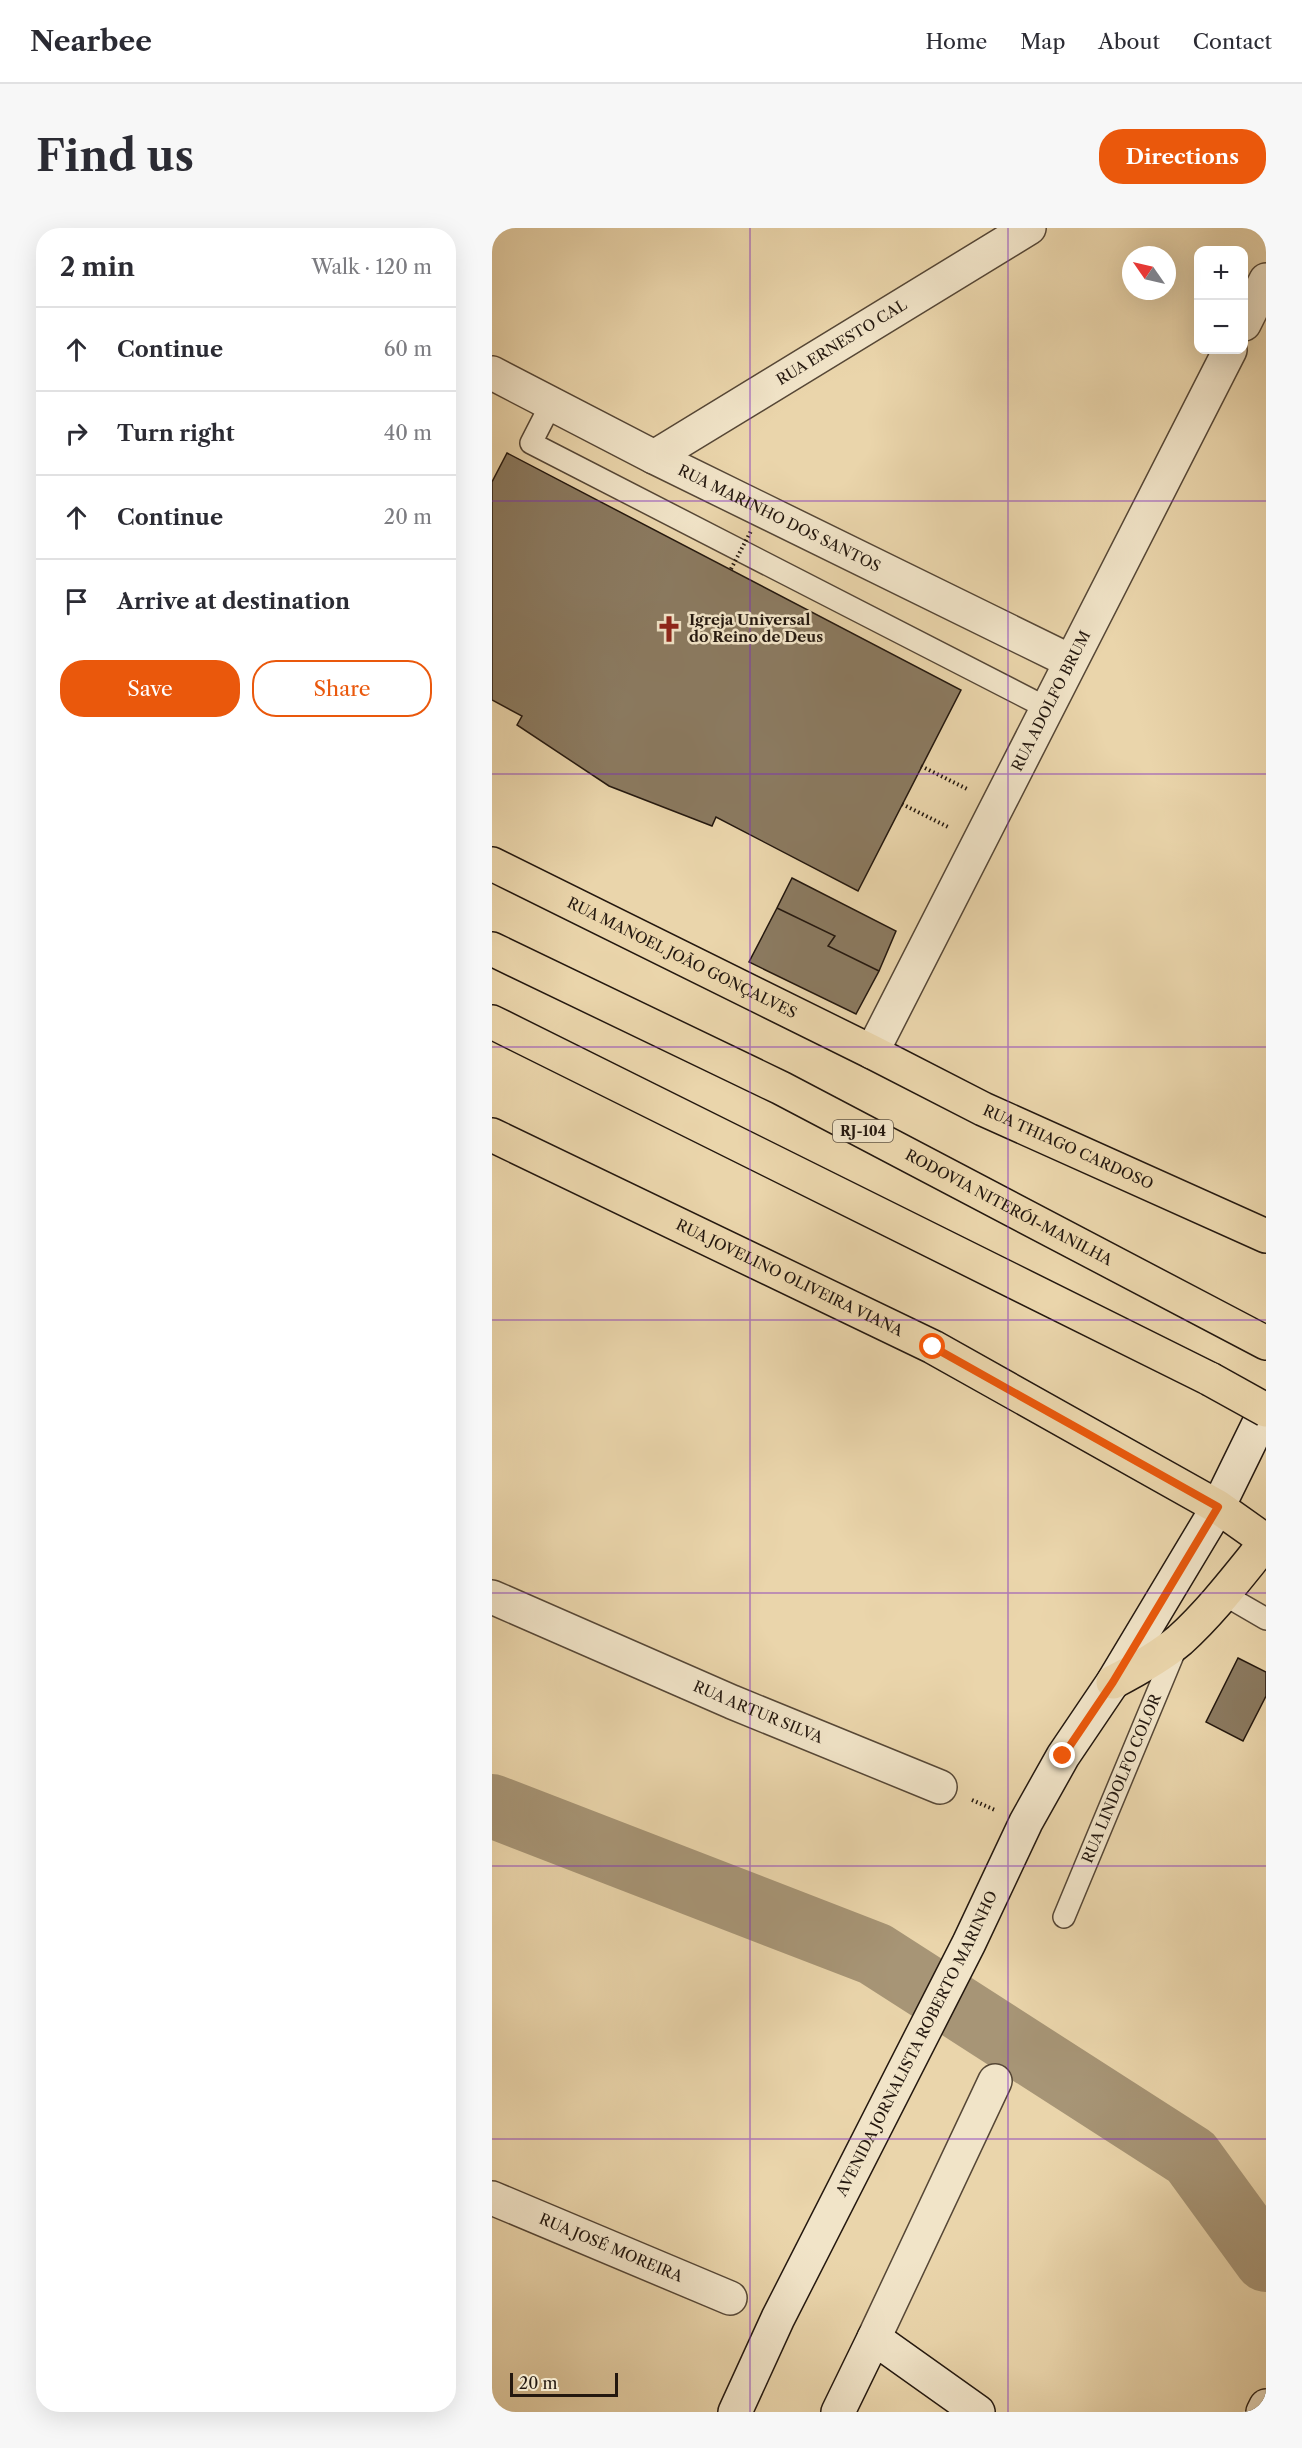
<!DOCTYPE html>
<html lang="en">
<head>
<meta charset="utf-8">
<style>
  :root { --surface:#fff; --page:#f7f7f7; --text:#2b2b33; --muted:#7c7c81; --line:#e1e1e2; --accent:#ea580c }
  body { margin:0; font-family:"Libre Caslon Text",serif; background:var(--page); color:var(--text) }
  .controls { position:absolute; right:18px; top:18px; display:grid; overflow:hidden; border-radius:12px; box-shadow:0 6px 24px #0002 }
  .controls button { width:54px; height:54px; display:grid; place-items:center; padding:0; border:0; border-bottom:2px solid var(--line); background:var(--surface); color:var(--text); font:30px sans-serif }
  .compass { position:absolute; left:630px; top:18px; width:54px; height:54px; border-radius:50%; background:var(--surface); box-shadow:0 6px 24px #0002; rotate:304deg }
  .scale { position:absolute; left:18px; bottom:15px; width:108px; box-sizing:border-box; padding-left:6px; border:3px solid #24180f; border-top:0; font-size:16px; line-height:21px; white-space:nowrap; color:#24180f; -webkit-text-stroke:4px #f1e4c8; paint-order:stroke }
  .stop { position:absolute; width:18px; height:18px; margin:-14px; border:4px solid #ea580c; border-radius:50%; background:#fff }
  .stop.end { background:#ea580c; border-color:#fff; box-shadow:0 2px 6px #0008 }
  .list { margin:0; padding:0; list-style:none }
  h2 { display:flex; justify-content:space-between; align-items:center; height:78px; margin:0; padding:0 24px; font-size:26px }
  h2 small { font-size:20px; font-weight:400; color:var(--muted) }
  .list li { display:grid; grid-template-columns:39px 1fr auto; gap:18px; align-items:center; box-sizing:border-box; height:84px; padding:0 24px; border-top:2px solid var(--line) }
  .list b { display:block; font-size:22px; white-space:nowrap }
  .list em { font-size:20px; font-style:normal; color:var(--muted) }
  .actions { display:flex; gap:12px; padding:18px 24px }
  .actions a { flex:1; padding:14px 0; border:2px solid var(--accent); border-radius:24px; text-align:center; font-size:21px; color:var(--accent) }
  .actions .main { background:var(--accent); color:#fff }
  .icon { flex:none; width:33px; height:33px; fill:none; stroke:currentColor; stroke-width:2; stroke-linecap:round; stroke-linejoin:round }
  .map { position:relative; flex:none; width:774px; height:2184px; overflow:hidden; border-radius:24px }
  header { display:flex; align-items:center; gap:36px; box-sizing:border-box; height:84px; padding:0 30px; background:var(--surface); border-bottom:2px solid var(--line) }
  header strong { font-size:28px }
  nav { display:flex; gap:33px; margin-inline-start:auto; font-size:21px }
  .intro { display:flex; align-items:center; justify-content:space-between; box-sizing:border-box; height:144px; padding:0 36px }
  h1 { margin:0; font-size:42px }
  .button { padding:15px 27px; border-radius:24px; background:var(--accent); color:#fff; font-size:21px; font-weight:700 }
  main { display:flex; gap:36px; padding:0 36px }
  aside { flex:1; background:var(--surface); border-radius:24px; box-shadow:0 6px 24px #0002 }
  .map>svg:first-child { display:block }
</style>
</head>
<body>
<header>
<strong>Nearbee</strong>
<nav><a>Home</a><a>Map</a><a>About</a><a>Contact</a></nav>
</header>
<div class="intro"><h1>Find us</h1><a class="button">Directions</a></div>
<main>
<aside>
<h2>2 min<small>Walk · 120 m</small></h2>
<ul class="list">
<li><svg class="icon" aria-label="ahead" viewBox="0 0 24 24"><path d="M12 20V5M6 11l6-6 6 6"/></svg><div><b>Continue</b></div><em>60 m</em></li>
<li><svg class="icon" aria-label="right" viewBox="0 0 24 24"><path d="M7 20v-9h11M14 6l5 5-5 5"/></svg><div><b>Turn right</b></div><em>40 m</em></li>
<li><svg class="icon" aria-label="ahead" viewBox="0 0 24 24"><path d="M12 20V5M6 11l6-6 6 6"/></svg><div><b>Continue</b></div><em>20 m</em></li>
<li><svg class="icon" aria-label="arrive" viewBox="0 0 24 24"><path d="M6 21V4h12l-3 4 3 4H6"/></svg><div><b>Arrive at destination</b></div></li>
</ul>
<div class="actions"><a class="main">Save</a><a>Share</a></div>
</aside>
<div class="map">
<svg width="774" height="2184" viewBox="0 0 774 2184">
  <rect width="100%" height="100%" fill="#ead5ab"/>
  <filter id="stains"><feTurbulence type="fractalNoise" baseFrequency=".00333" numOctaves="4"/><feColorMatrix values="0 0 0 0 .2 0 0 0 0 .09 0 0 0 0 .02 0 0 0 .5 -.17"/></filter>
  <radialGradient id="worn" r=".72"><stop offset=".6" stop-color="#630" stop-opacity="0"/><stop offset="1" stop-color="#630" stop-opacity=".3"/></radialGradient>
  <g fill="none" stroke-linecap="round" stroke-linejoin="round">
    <!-- river -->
    <path stroke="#a79576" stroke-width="64" d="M0,1578L383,1726L699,1929L774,2032"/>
  </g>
  <!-- building -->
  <path fill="#8b7a60" stroke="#24180f" stroke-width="1.5" d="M15,225L469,462L366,663L224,589L220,598L117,558L25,497L30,488L0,472V254Z
    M300,650L404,703L387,743L336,718L343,708L285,680Z
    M285,680L343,708L336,718L387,743L364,786L257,734Z
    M746,1430L774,1444V1468L751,1513L714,1494Z"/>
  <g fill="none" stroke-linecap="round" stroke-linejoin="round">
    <defs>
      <g id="lane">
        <path d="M59,176L39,215L555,480"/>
        <path d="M731,1366L774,1391"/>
        <path id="s1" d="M572,1689L686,1415"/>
      </g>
      <g id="street">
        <path d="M752,96L774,52"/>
        <path id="s2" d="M0,145L162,229L578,433"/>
        <path id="s3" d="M162,229L537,0"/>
        <path id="s4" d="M380,824C501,590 618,355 738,122"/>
        <path id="s5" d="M0,1369L240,1474L448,1559"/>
        <path id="s6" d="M0,1970L238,2070"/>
        <path d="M382,2110L503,1853"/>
      </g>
      <g id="secondary">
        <path id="s7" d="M243,2184L286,2090L477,1715L534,1594L571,1528L621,1454L726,1279L774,1181"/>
        <path d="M346,2184L382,2110L486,2184"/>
        <path d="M771,2184L774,2178"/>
      </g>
      <g id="primary">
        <path id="s8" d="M0,636L380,824L491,881L774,1008"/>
        <path id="s9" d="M0,907L441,1119L726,1279L774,1313"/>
        <path d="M621,1454C644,1442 668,1429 688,1412C720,1383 747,1347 774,1314"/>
      </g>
      <g id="highway">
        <path id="s10" d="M0,721L289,860L774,1115"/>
        <path d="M0,794L718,1151"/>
      </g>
    </defs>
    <!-- lane casing -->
    <use href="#lane" stroke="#564736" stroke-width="24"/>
    <!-- street casing -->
    <use href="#street" stroke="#564736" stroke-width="36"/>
    <!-- secondary casing -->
    <use href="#secondary" stroke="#24180f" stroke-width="36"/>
    <!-- primary casing -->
    <use href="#primary" stroke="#24180f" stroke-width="36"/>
    <!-- highway casing -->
    <use href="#highway" stroke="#24180f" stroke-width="36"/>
    <!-- path -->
    <path stroke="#24180f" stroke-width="4" stroke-dasharray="1.5 3" stroke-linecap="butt" d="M429,538L477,562
      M410,576L458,600
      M480,1572L503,1582"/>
    <!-- lane -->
    <use href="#lane" stroke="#f1e4c8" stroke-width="21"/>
    <!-- street -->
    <use href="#street" stroke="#f1e4c8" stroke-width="33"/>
    <!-- secondary -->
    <use href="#secondary" stroke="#f1e4c8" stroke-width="33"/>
    <!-- primary -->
    <use href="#primary" stroke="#ead5ab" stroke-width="33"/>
    <!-- highway -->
    <use href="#highway" stroke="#ead5ab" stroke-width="33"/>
    <defs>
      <path id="highway-bridge" d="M718,1151L774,1182"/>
    </defs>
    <!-- highway-bridge casing -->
    <use href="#highway-bridge" stroke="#24180f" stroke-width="36" stroke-linecap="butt"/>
    <!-- path-bridge -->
    <path stroke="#24180f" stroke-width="4" stroke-dasharray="1.5 3" stroke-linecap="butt" d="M239,341L259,303"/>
    <!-- highway-bridge -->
    <use href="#highway-bridge" stroke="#ead5ab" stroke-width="33"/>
  </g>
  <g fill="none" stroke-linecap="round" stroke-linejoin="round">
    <!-- route -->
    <path stroke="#ea580c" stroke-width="8" d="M441,1119L726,1279L621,1454L571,1528"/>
  </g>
  <!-- grid -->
  <path fill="none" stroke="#7b2cbf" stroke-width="1.5" stroke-opacity="0.55" d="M258,0V2184M516,0V2184M0,273H774M0,546H774M0,819H774M0,1092H774M0,1365H774M0,1638H774M0,1911H774"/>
  <!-- icons -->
  <defs>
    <symbol id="church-bare" viewBox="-9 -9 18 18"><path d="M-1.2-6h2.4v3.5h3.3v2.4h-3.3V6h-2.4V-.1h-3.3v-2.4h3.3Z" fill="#8f2418" stroke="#f1e4c8" stroke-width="2.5" paint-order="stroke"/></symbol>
  </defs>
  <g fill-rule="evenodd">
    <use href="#church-bare" x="158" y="382" width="38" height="38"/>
  </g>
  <g text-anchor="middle" stroke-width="5" stroke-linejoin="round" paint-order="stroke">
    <!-- shield labels -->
    <rect fill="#f1e4c8" stroke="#625546" stroke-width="1.5" x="341" y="892" width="60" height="22" rx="4.5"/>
    <g font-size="14" font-weight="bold" fill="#24180f">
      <text x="371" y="908">RJ-104</text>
    </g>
    <!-- street labels -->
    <g font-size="15" fill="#24180f" stroke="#f1e4c8">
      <text dy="5" stroke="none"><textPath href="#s3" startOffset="220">RUA ERNESTO CAL</textPath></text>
      <text dy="5" stroke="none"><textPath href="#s2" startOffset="322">RUA MARINHO DOS SANTOS</textPath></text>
      <text dy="5" stroke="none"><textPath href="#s4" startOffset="394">RUA ADOLFO BRUM</textPath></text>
      <text dy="5" stroke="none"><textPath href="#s8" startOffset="212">RUA MANOEL JOÃO GONÇALVES</textPath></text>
      <text dy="5" stroke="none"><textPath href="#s8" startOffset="642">RUA THIAGO CARDOSO</textPath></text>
      <text dy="5" stroke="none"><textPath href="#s10" startOffset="578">RODOVIA NITERÓI-MANILHA</textPath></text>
      <text dy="5" stroke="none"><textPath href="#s9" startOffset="330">RUA JOVELINO OLIVEIRA VIANA</textPath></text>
      <text dy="5" stroke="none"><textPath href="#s5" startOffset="290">RUA ARTUR SILVA</textPath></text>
      <text dy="5" stroke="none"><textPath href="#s1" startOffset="150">RUA LINDOLFO COLOR</textPath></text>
      <text dy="5" stroke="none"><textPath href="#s7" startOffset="411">AVENIDA JORNALISTA ROBERTO MARINHO</textPath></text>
      <text dy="5" stroke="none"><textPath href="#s6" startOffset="129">RUA JOSÉ MOREIRA</textPath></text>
    </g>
    <!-- poi labels -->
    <g font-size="15" font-weight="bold" fill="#24180f" stroke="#f1e4c8" text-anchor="start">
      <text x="197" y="397">Igreja Universal<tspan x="197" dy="17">do Reino de Deus</tspan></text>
    </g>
  </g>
  <rect width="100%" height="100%" filter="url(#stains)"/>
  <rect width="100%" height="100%" fill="url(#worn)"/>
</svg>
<div class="controls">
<button>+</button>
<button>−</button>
</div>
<svg class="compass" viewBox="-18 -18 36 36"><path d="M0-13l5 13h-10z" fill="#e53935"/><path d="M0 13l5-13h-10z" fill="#7c7c81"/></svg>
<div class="scale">20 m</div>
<div class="stop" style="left:441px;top:1119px"></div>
<div class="stop end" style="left:571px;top:1528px"></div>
</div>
</main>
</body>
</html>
